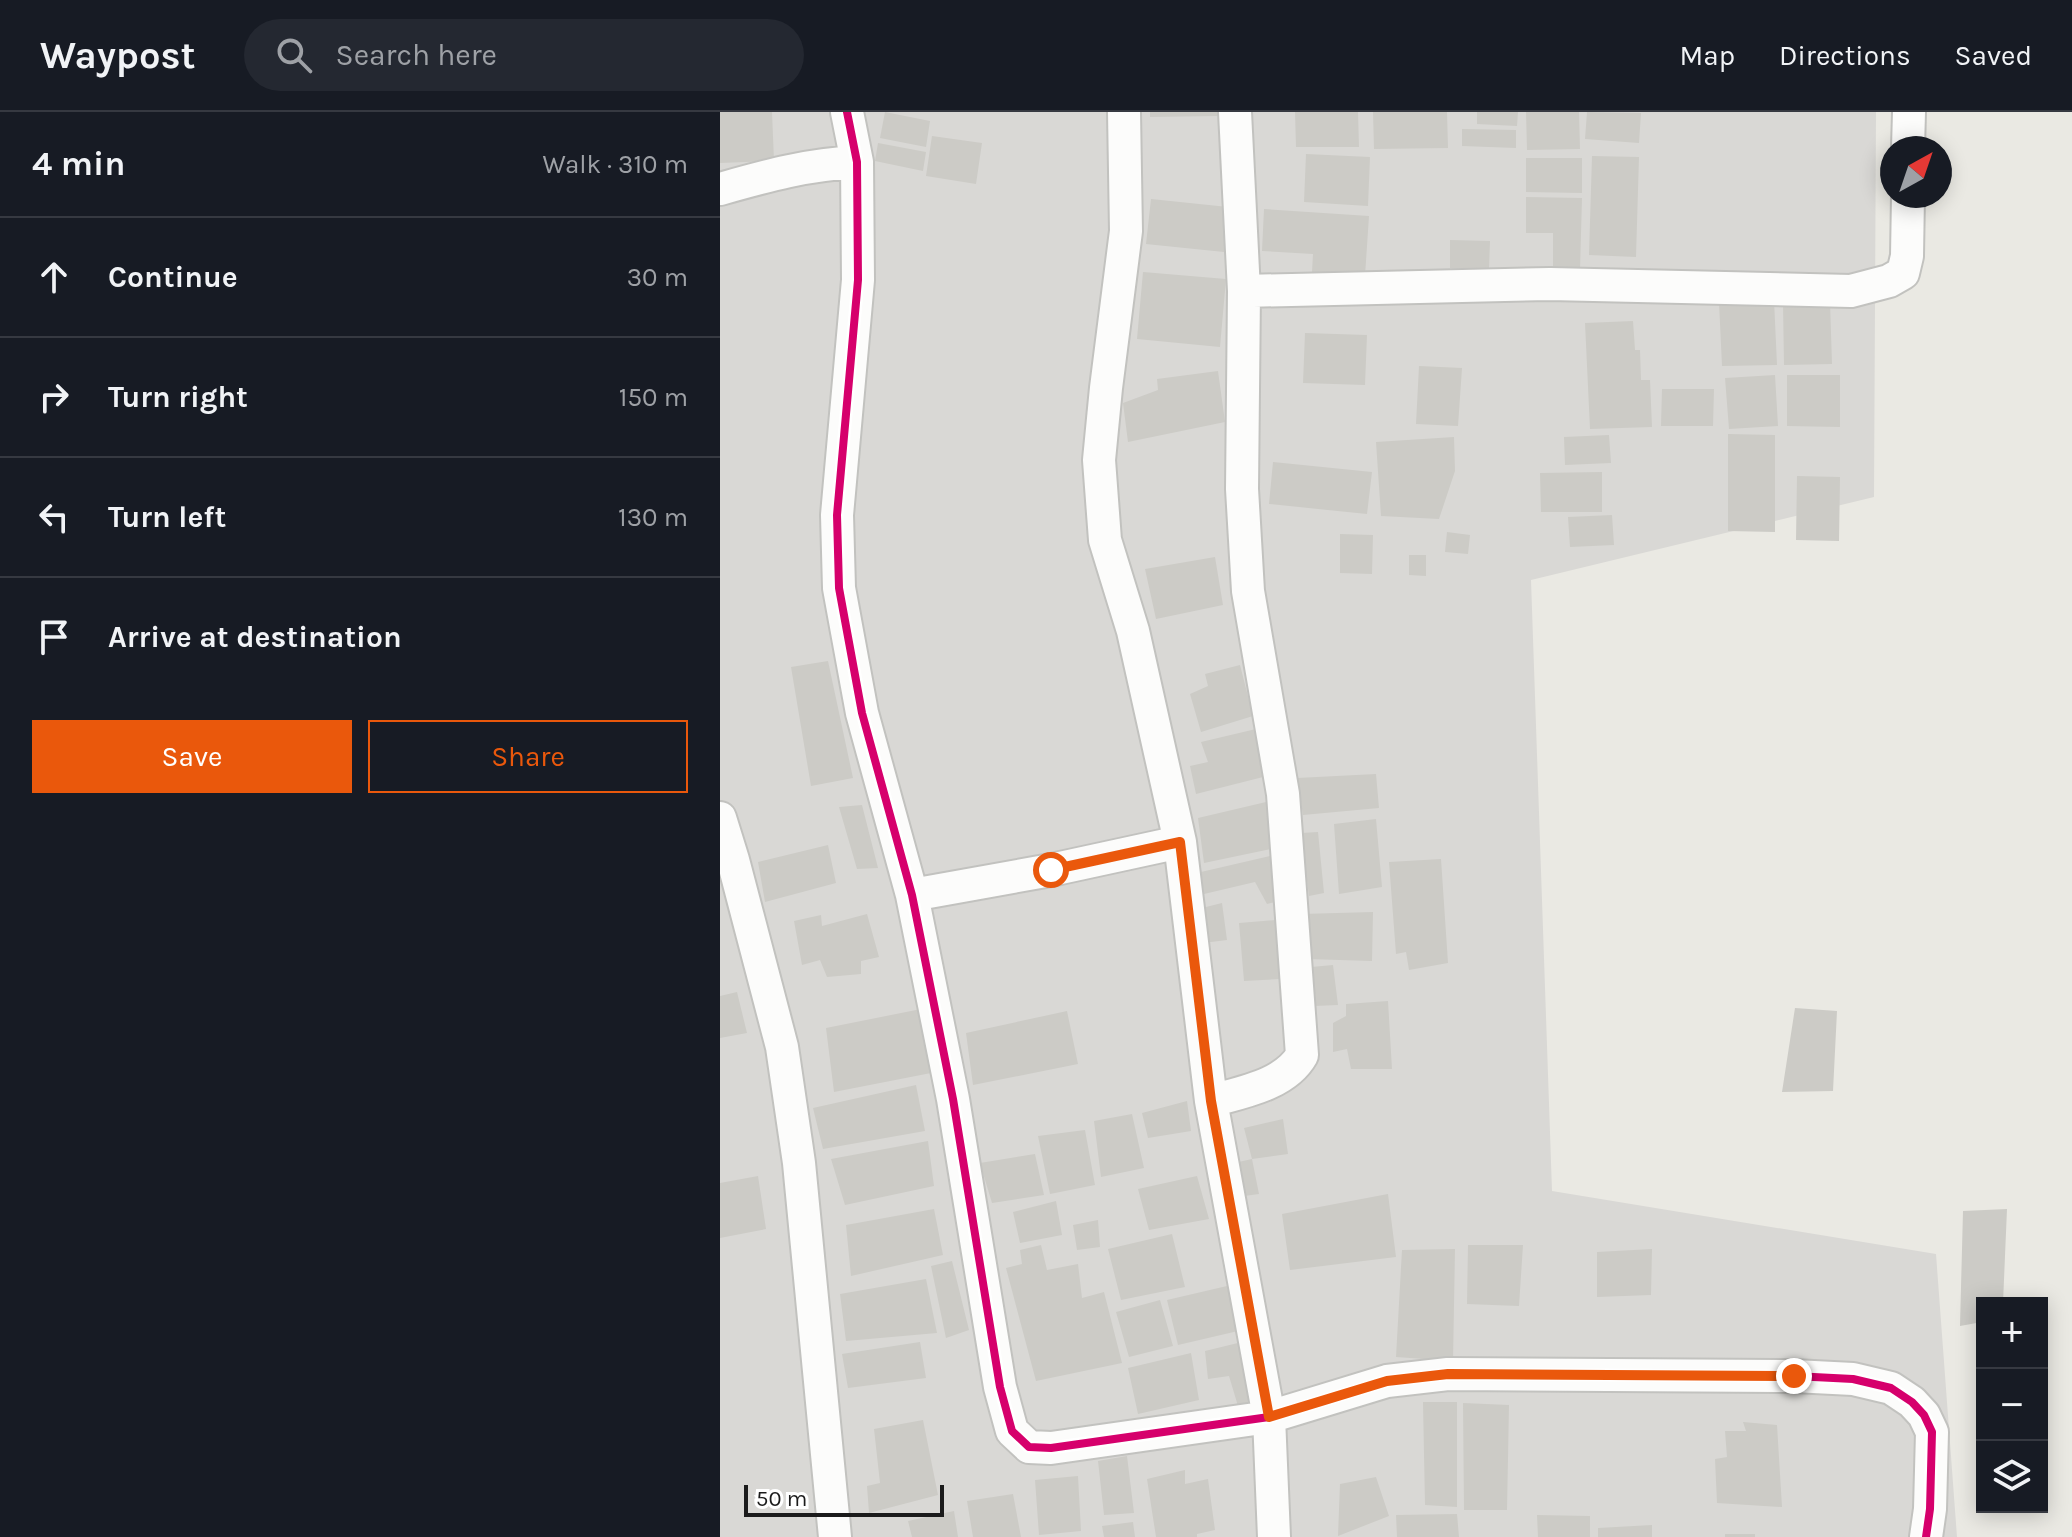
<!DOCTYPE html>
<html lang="en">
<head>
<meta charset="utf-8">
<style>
  :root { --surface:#171b24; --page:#242831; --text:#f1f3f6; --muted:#9ea1a6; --line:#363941; --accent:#ea580c }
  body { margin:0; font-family:Karla,sans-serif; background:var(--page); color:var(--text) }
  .controls { position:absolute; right:24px; bottom:24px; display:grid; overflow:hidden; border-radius:0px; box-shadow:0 4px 20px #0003 }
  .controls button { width:72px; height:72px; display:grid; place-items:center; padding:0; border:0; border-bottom:2px solid var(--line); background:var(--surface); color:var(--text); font:40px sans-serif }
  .compass { position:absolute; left:1160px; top:24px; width:72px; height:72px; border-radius:50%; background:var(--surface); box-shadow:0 4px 20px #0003; rotate:40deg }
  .scale { position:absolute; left:24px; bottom:20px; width:200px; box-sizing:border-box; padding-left:8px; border:4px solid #1b1b1b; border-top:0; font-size:22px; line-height:28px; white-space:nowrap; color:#1b1b1b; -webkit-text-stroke:6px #fff; paint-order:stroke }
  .stop { position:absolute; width:24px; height:24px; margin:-18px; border:6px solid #ea580c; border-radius:50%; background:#fff }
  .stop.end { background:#ea580c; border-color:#fff; box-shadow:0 2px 8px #0008 }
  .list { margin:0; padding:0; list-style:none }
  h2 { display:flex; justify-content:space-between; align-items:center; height:104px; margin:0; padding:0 32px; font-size:34px }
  h2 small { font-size:26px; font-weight:400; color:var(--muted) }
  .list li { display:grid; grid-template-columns:52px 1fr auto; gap:24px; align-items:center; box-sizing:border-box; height:120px; padding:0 32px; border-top:2px solid var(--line) }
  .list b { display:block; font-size:30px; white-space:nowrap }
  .list em { font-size:26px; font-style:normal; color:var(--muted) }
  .actions { display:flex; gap:16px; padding:24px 32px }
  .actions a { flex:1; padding:18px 0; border:2px solid var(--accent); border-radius:0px; text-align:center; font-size:28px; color:var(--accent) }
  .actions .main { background:var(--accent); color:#fff }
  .icon { flex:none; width:44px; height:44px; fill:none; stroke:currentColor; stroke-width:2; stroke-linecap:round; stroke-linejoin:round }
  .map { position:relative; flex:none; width:1352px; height:1425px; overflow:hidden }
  header { display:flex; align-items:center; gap:48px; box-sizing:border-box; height:112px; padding:0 40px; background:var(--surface); border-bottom:2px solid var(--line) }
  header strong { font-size:38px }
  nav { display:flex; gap:44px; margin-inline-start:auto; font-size:28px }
  .search { width:560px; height:72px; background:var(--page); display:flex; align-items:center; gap:20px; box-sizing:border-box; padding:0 28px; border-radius:44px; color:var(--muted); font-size:30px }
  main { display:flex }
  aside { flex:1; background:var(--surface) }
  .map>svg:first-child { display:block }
</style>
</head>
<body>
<header>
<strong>Waypost</strong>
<div class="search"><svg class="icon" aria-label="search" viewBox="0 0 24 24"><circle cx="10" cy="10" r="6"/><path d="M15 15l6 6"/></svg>Search here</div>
<nav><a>Map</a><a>Directions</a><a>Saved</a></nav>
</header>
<main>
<aside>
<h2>4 min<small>Walk · 310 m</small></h2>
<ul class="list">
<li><svg class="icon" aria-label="ahead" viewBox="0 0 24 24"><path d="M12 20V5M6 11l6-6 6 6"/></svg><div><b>Continue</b></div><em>30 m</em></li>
<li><svg class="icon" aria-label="right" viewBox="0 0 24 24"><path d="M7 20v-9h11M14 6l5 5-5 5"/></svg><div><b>Turn right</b></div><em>150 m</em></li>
<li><svg class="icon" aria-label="left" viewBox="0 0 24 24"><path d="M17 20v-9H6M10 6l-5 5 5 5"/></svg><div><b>Turn left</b></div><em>130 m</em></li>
<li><svg class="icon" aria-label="arrive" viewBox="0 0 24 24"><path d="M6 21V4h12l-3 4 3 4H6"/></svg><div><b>Arrive at destination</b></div></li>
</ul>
<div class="actions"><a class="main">Save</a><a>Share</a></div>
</aside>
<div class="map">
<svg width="1352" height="1425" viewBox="0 0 1352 1425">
  <rect width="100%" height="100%" fill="#eae9e3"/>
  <!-- residential -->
  <path fill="#d9d8d5" d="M0,0H1156L1154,385L811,468L832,1079L1216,1142L1237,1425H0Z"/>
  <!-- building -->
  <path fill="#cccbc6" d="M0,0H52L54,49L0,51Z
    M165,0L210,9L206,35L160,26Z
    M430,0H500V4L430,5Z
    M575,0H638L639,35H576Z
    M653,0H727L728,36L654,37Z
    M757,0H798L797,14L757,12Z
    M806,0H859L860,37L807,38Z
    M867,0L921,1L919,31L865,27Z
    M742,17L796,18V36L742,34Z
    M212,24L262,31L256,72L206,64Z
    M158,31L206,40L203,59L155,49Z
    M586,42L650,45L648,94L584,90Z
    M872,44L919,45L916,145L869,143Z
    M806,46H862V81L806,80Z
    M806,85L862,86L860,158L833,157V121H806Z
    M431,87L508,95L504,140L426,132Z
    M544,97L649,104L645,164L592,160L593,142L542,139Z
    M730,128L770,129L769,157L730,156Z
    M423,160L506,167L500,235L417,227Z
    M1054,188L1057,253L1002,254L999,190Z
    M1110,190L1112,252L1064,253L1063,191Z
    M913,209L915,238H920L921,268H930L932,315L870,317L865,211Z
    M585,221L647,223L645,273L583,271Z
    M699,254L742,256L738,314L696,312Z
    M498,259L505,310L408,330L403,291L438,278L437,267Z
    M1055,263L1058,314L1009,317L1005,266Z
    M1067,263H1120V315L1067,314Z
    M942,277H994L993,314H941Z
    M1008,322L1055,323V420L1008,419Z
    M889,323L891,351L845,353L844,325Z
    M734,325L735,359L719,407L661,404L656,330Z
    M553,350L652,360L647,402L549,392Z
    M882,360V400H821L820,361Z
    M1077,364L1120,365L1119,429L1076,428Z
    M892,403L894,433L850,435L848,405Z
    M727,420L750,423L748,442L725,440Z
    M620,422L653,423L652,462L620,461Z
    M689,443H706V464L689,463Z
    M495,445L503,493L436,507L425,457Z
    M108,549L133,666L91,674L71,555Z
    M520,553L533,604L481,620L470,582L488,574L485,562Z
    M536,617L547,664L476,682L470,654L488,650L481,630Z
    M656,662L659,696L583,703L577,666Z
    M546,690L555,736L484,751L478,706Z
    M142,693L158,756L137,757L119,695Z
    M656,707L662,775L619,782L614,712Z
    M598,720L604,781L589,784L581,721Z
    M108,733L116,771L45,790L38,750Z
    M550,744L563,788L547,792L535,770L484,782L481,760Z
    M721,747L728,851L689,858L686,840L676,842L669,750Z
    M502,791L507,828L483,831L478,797Z
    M653,800L652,849L587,847L581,802Z
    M147,802L159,845L141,849V862L107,865L100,848L82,853L74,809L101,803L102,814Z
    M556,808L560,867L524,869L519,811Z
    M613,853L618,893L594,894L591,855Z
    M17,880L27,921L0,926V884Z
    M668,889L672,957H631L627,937L613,940V911L626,904V892Z
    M1075,896L1117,899L1113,979L1062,980Z
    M201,897L211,961L114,980L106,916Z
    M347,899L358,952L253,973L246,921Z
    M196,973L205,1019L103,1037L93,996Z
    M467,989L471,1019L428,1026L422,1001Z
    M412,1002L424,1056L381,1065L374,1009Z
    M563,1007L568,1042L532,1047L524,1016Z
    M365,1018L375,1073L330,1082L318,1024Z
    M208,1029L214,1074L125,1093L111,1047Z
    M315,1042L324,1083L272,1091L260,1051Z
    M532,1047L539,1082L524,1084L514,1051Z
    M38,1064L46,1117L0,1126V1071Z
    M477,1064L489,1107L429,1118L418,1077Z
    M668,1082L676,1145L570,1158L562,1102Z
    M336,1089L342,1123L300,1131L293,1100Z
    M214,1097L223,1143L131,1164L126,1113Z
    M1287,1097L1283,1191H1262V1210L1240,1214L1243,1099Z
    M378,1108L380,1135L357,1138L353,1113Z
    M452,1122L465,1175L401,1188L388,1137Z
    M321,1133L327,1158L358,1152L362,1186L384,1180L402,1251L316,1269L286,1156L302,1152L300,1138Z
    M748,1133H803L799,1194L747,1192Z
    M735,1137L733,1249L676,1245L682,1138Z
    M932,1137L931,1183L877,1185V1140Z
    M232,1149L249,1218L226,1226L211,1154Z
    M206,1167L217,1221L126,1229L120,1182Z
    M507,1174L518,1219L458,1233L447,1188Z
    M440,1188L453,1234L409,1245L396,1200Z
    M200,1230L206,1266L128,1276L122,1242Z
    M522,1230L533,1293L518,1294L509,1264L488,1267L485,1239Z
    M471,1241L479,1288L418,1302L408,1256Z
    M703,1290H737V1395L705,1393Z
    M743,1291L789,1293L787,1398H744Z
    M203,1308L218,1383L149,1401L147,1374L160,1371L154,1317Z
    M1023,1310L1057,1313L1062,1395L997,1391L995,1347L1007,1345L1005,1319H1026Z
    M407,1344L414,1401L384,1403L378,1349Z
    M465,1358V1372L488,1367L495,1418L477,1422V1425H436L427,1367Z
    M358,1364L361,1419L319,1423L315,1368Z
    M656,1365L669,1404L618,1424L620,1372Z
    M293,1382L301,1425H253L247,1389Z
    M234,1399L238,1425H192L188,1409Z
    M737,1402L739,1425H677L676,1403Z
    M817,1403L870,1404V1425H818Z
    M413,1410L415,1425H384L382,1414Z
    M932,1413V1425H878V1416Z
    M1005,1422H1035V1425H1005Z"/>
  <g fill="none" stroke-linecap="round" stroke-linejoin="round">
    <defs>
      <path id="minor" d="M127,0L137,50L138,168L117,403L119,476L142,601L192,783L233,987L280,1275L292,1319L309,1335L331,1336L549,1305L667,1269L728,1262L1074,1264L1133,1267L1171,1276L1192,1290L1204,1303L1212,1320L1210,1397L1206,1425
        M404,0L406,119L386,276L379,348L385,428L413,519L460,730L491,989L549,1305L554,1425
        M1188,36L1189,0
        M0,77C46,64 89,52 137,50
        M524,179L830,172L1131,179L1169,169L1183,161L1187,144L1188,84
        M0,706L13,748L62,935L79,1051L115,1425
        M192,783L331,758L460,730
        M491,989C522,980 565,973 582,943L563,682L528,479L522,377L524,179L515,0"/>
    </defs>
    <!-- minor casing -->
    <use href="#minor" stroke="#c2c2bf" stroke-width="36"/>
    <!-- minor -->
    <use href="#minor" stroke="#fcfcfb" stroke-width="32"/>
    <defs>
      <path id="cycleway" d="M127,0L137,50L138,168L117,403L119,476L142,601L192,783L233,987L280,1275L292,1319L309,1335L331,1336L549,1305L667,1269L728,1262L1074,1264L1133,1267L1171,1276L1192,1290L1204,1303L1212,1320L1210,1397L1206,1425"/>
    </defs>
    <!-- cycleway casing -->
    <use href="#cycleway" stroke="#fff" stroke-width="13"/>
    <!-- cycleway -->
    <use href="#cycleway" stroke="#d6006c" stroke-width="8"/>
  </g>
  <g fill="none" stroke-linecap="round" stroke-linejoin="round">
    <!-- route -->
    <path stroke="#ea580c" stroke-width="10" d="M331,758L460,730L491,989L549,1305L667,1269L728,1262L1074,1264"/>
  </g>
</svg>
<div class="controls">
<button>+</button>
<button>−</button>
<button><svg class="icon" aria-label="layers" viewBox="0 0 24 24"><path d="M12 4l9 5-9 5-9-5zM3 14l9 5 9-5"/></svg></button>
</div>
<svg class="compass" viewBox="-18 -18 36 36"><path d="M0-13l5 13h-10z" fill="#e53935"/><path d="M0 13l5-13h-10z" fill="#9ea1a6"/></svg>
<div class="scale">50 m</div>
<div class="stop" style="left:331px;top:758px"></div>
<div class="stop end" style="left:1074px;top:1264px"></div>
</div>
</main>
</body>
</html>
